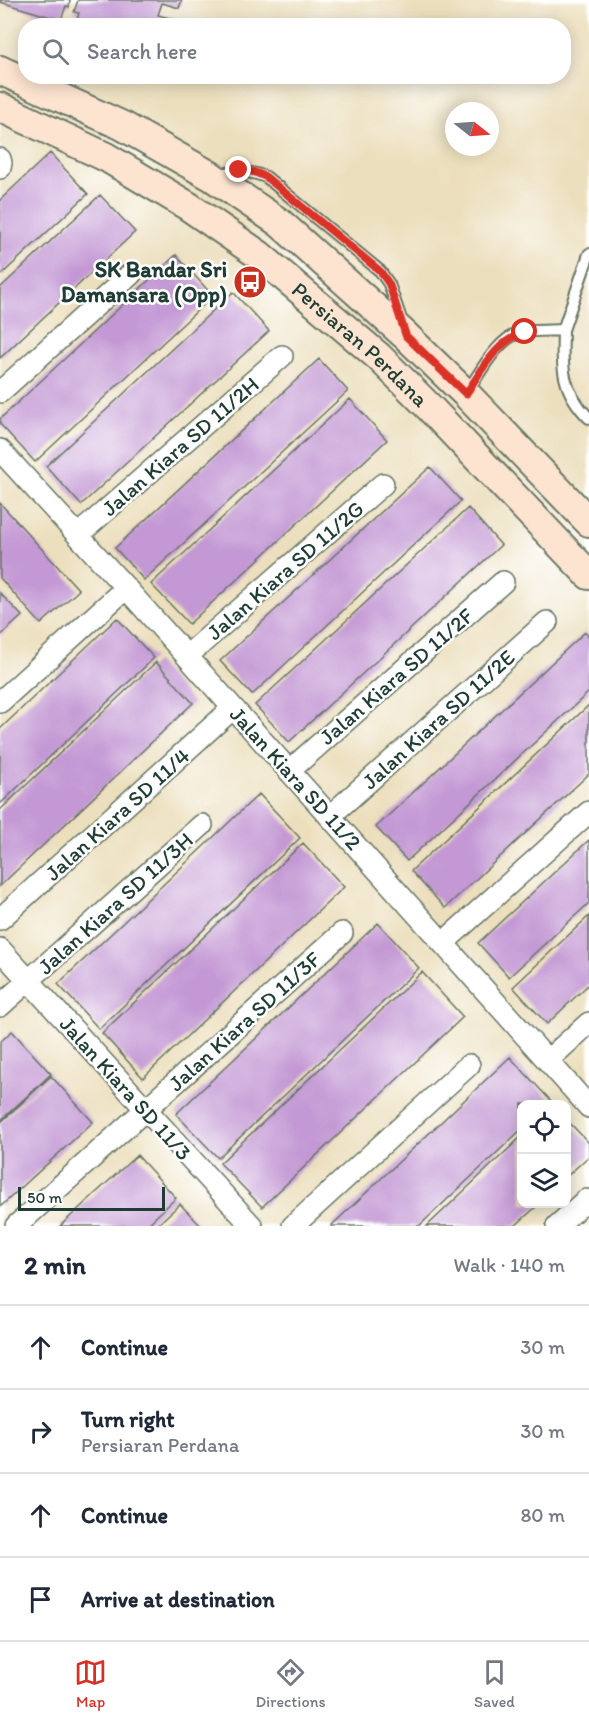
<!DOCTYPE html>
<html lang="en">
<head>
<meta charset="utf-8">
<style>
  :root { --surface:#fff; --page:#f6f6f7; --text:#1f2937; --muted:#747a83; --line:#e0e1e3; --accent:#d93025 }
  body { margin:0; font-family:Itim,sans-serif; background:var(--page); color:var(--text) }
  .controls { position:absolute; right:18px; bottom:18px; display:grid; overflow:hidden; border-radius:12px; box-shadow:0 3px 15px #0003 }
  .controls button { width:54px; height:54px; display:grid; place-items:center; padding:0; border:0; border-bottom:2px solid var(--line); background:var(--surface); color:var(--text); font:30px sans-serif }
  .compass { position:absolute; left:445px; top:102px; width:54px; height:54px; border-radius:50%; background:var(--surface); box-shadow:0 3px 15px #0003; rotate:107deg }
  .scale { position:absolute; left:18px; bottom:15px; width:147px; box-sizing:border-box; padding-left:6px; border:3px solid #1f3d34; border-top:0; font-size:16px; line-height:21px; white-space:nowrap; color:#1f3d34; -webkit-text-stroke:4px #fff; paint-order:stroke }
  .stop { position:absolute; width:18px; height:18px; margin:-14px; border:4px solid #d93025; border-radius:50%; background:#fff }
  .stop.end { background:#d93025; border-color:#fff; box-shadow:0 2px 6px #0008 }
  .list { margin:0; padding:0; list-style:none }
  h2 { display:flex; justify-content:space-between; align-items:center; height:78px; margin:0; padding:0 24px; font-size:26px }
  h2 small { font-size:20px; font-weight:400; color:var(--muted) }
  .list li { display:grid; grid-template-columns:39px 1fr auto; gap:18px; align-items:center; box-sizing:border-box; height:84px; padding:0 24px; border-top:2px solid var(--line) }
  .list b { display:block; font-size:22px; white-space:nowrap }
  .list p { margin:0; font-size:20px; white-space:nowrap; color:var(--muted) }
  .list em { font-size:20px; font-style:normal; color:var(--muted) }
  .icon { flex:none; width:33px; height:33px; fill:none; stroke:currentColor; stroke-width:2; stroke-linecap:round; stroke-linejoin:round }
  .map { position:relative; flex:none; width:589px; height:1226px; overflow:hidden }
  .search { position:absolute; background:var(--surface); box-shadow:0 3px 15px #0003; left:18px; right:18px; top:18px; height:66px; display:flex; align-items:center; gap:15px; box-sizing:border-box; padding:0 21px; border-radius:24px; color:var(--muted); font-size:22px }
  .sheet { height:414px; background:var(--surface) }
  nav { display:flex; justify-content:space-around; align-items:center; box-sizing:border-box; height:84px; border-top:2px solid var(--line); background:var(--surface); font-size:16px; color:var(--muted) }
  nav a { display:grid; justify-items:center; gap:3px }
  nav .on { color:var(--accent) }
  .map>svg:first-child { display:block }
</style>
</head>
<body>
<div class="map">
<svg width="589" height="1226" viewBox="0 0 589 1226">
  <rect width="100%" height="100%" fill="#fff"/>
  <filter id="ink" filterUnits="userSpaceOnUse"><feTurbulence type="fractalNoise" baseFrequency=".0167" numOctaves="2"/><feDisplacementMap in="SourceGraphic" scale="12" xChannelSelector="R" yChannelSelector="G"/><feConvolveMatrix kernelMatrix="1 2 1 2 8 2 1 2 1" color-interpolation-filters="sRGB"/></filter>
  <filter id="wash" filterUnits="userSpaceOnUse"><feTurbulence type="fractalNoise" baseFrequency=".008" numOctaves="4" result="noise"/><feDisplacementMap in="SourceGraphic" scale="24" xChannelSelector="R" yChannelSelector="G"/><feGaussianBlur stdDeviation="1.35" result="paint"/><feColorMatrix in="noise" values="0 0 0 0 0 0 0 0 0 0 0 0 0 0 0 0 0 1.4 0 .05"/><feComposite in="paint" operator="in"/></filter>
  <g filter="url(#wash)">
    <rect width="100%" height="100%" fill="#ecdfbd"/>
    <g id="blocks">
      <!-- building -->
      <path fill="#c398d4" d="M0,0H70L69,7L66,6L61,20L0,2Z
        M78,0H182L179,8L162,3L158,15L174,19L173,26H75L79,13L74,12Z
        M50,153L88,194L0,276V200Z
        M100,195L135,232L0,358V288Z
        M176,255L213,296L35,462L0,424V419Z
        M233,292L269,331L81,505L46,466Z
        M319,359L348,391L144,580L115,548Z
        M350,399L387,440L189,624L151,584Z
        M430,467L461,501L252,695L220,661Z
        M0,503L79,590L41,624L0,578Z
        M468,508L501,545L289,742L255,705Z
        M0,593L22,616L0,636Z
        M117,618L154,658L0,804V729Z
        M585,632L589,637V692L407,861L376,827Z
        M156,662L193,703L0,886V810Z
        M589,705V774L445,908L411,871Z
        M259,794L300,838L99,1029L58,984Z
        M589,840V903L509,977L478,943Z
        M303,843L344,887L143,1078L102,1033Z
        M589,916V984L547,1024L513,987Z
        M378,923L419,968L218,1158L176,1114Z
        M422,972L463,1017L262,1207L220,1163Z
        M12,1031L51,1074L0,1121V1042Z
        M510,1057L551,1101L548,1104H522V1129L419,1226H331Z
        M51,1076L93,1122L0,1207V1123Z
        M566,1119L589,1143V1156L566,1177Z
        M522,1136V1204H539L515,1226H427Z
        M137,1155L176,1198L146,1226H60Z
        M180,1204L201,1226H156Z"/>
    </g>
  </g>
  <g filter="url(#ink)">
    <use href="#blocks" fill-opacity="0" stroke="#677664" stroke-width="1.5"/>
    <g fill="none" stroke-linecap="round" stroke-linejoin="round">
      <defs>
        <path id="service" d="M217,175C235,171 248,170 266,177L380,271L389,284L402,322
          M563,330C562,368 561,390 589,418
          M466,394C477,377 494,346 512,336C527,329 547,331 563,330L589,254"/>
        <path id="minor" d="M0,159L1,163L0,168
          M0,392L131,274
          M0,450L126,588L589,1107
          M78,535L282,356
          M187,656L383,484
          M0,702L126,588
          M289,771L503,582
          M330,816L547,622
          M0,919L233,708
          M443,943L589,812
          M0,949L252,1226
          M0,1006L202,825
          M548,1060L589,1023
          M16,1226L342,933
          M293,1226L469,1065
          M557,1226L586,1200"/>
        <g id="secondary">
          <path d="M0,70L123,126L211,176L280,223L406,336L466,394L589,522"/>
          <path id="s1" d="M0,107L106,157L188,206L259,255L379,357L428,406L589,575"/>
        </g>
      </defs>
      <!-- service casing -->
      <use href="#service" stroke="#677664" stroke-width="14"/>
      <!-- minor casing -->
      <use href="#minor" stroke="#677664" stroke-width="24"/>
      <!-- secondary casing -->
      <use href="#secondary" stroke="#677664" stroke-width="32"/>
      <!-- service -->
      <use href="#service" stroke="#fff" stroke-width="10"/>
      <!-- minor -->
      <use href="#minor" stroke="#fff" stroke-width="21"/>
      <!-- secondary -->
      <use href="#secondary" stroke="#fde4d1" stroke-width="28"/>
    </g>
  </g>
  <g fill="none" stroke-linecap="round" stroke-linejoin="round" filter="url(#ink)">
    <!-- route -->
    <path stroke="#d93025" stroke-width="8" d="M239,170L254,172L266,177L380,271L389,284L406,336L466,394C482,370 496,341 525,332"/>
  </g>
  <!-- icons -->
  <defs>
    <symbol id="bus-disc" viewBox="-11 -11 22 22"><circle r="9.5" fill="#c8321e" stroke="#fff"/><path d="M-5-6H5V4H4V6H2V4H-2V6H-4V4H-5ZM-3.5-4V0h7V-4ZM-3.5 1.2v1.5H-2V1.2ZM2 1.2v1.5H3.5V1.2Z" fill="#fff"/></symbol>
  </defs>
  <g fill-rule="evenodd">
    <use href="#bus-disc" x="231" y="263" width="38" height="38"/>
  </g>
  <g text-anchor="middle" stroke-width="5" stroke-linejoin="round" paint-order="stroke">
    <!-- poi labels -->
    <g font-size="22" font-weight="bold" fill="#1f3d34" stroke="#fff" text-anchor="end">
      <text x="227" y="277">SK Bandar Sri<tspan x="227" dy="25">Damansara (Opp)</tspan></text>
    </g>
    <!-- street labels -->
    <g font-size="22" fill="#1f3d34" stroke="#fff">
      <text dy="8" stroke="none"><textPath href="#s1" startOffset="434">Persiaran Perdana</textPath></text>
      <text transform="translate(180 446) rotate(-41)" y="8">Jalan Kiara SD 11/2H</text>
      <text transform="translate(285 570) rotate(-41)" y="8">Jalan Kiara SD 11/2G</text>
      <text transform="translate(396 676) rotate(-41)" y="8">Jalan Kiara SD 11/2F</text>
      <text transform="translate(438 719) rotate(-42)" y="8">Jalan Kiara SD 11/2E</text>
      <text transform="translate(296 778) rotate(48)" y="8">Jalan Kiara SD 11/2</text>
      <text transform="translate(117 814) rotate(-42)" y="8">Jalan Kiara SD 11/4</text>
      <text transform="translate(115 903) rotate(-42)" y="8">Jalan Kiara SD 11/3H</text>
      <text transform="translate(244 1021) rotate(-42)" y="8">Jalan Kiara SD 11/3F</text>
      <text transform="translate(126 1088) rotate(48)" y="8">Jalan Kiara SD 11/3</text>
    </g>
  </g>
</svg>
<div class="controls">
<button><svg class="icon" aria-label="locate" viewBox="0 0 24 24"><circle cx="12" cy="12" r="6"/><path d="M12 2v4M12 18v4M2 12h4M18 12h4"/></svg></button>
<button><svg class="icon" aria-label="layers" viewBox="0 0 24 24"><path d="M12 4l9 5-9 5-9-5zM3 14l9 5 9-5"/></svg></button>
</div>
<svg class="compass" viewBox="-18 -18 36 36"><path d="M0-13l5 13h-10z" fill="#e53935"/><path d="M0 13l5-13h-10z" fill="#747a83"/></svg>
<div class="scale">50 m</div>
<div class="stop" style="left:525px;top:332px"></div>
<div class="stop end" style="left:239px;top:170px"></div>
<div class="search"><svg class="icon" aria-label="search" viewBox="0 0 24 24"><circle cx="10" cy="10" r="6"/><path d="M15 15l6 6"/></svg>Search here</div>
</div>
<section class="sheet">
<h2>2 min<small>Walk · 140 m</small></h2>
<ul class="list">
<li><svg class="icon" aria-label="ahead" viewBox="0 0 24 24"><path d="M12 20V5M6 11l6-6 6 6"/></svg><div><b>Continue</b></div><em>30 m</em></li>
<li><svg class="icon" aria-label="right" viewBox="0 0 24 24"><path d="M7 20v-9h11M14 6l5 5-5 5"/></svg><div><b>Turn right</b><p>Persiaran Perdana</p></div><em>30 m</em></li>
<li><svg class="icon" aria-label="ahead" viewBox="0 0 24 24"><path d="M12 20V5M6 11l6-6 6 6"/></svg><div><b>Continue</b></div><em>80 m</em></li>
<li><svg class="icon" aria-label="arrive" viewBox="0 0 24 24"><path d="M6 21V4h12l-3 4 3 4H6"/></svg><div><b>Arrive at destination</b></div></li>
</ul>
</section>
<nav>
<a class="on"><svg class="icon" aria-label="map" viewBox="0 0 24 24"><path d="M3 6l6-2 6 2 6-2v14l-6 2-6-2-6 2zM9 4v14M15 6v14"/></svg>Map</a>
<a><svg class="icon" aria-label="directions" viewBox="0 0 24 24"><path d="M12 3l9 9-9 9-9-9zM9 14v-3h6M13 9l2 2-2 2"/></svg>Directions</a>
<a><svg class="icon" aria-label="saved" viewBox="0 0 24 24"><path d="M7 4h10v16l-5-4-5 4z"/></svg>Saved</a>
</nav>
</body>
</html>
